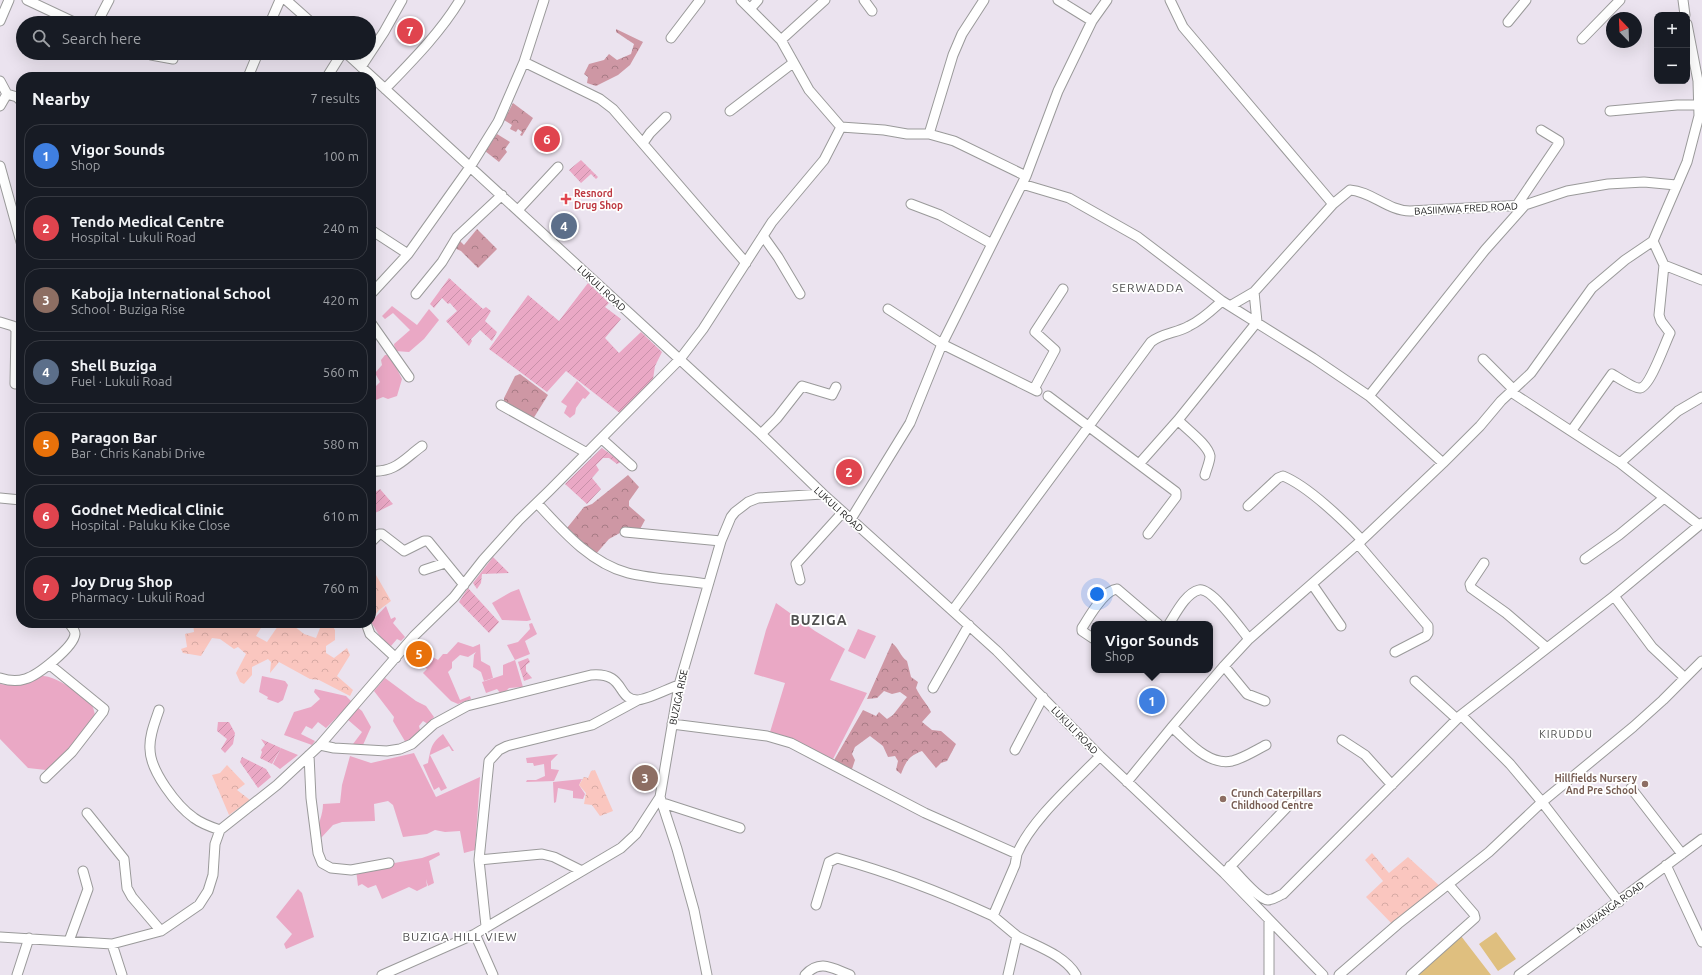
<!DOCTYPE html>
<html lang="en">
<head>
<meta charset="utf-8">
<style>
  :root { --surface:#171b24; --page:#242831; --text:#f1f3f6; --muted:#9ea1a6; --line:#363941; --accent:#8a86e2 }
  body { margin:0; font-family:Ubuntu,sans-serif; background:var(--page); color:var(--text) }
  .controls { position:absolute; right:12px; top:12px; display:grid; overflow:hidden; border-radius:8px; box-shadow:0 4px 16px #0002 }
  .controls button { width:36px; height:36px; display:grid; place-items:center; padding:0; border:0; border-bottom:1px solid var(--line); background:var(--surface); color:var(--text); font:20px sans-serif }
  .compass { position:absolute; left:1606px; top:12px; width:36px; height:36px; border-radius:50%; background:var(--surface); box-shadow:0 4px 16px #0002; rotate:337deg }
  .you { position:absolute; left:1097px; top:594px; width:14px; height:14px; margin:-10px; border:3px solid #fff; border-radius:50%; background:#1a73e8; box-shadow:0 0 0 6px #1a73e833 }
  .badge { display:grid; place-items:center; width:26px; height:26px; border-radius:50%; background:var(--accent); color:#fff; font-size:13px; font-weight:700 }
  .pin { position:absolute; translate:-50% -50%; border:2px solid #fff; box-shadow:0 1px 4px #0006 }
  .popup { position:absolute; left:1091px; top:621px; width:122px; height:52px; box-sizing:border-box; display:grid; place-content:center; border-radius:8px; background:var(--surface); filter:drop-shadow(0 1px 3px #0005); font-size:13px; white-space:nowrap; color:var(--muted) }
  .popup b { font-size:15px; color:var(--text) }
  .popup::after { content:''; position:absolute; left:50%; top:100%; margin-left:-8px; border:8px solid transparent; border-top-color:var(--surface) }
  .list { margin:0; padding:0; list-style:none }
  h2 { display:flex; justify-content:space-between; align-items:center; height:52px; margin:0; padding:0 16px; font-size:17px }
  h2 small { font-size:13px; font-weight:400; color:var(--muted) }
  .list li { display:grid; grid-template-columns:26px 1fr auto; gap:12px; align-items:center; box-sizing:border-box; height:64px; margin:0 8px 8px; padding:0 8px; border:1px solid var(--line); border-radius:16px }
  .list b { display:block; font-size:15px; white-space:nowrap }
  .list p { margin:0; font-size:13px; white-space:nowrap; color:var(--muted) }
  .list em { font-size:13px; font-style:normal; color:var(--muted) }
  .icon { flex:none; width:22px; height:22px; fill:none; stroke:currentColor; stroke-width:2; stroke-linecap:round; stroke-linejoin:round }
  .map { position:relative; flex:none; width:1702px; height:975px; overflow:hidden }
  .search { position:absolute; background:var(--surface); box-shadow:0 4px 16px #0002; left:16px; top:16px; width:360px; height:44px; display:flex; align-items:center; gap:10px; box-sizing:border-box; padding:0 14px; border-radius:22px; color:var(--muted); font-size:15px }
  .panel { position:absolute; background:var(--surface); box-shadow:0 4px 16px #0002; left:16px; top:72px; width:360px; height:556px; border-radius:16px }
  .map>svg:first-child { display:block }
</style>
</head>
<body>
<div class="map">
<svg width="1702" height="975" viewBox="0 0 1702 975">
  <defs>
    <pattern id="forest-crowns" width="20" height="18" patternUnits="userSpaceOnUse"><rect width="20" height="18" fill="#ce97a4"/><path d="M2 6a3 3 0 1 1 6 0M12 15a3 3 0 1 1 6 0" fill="none" stroke="#a77b85"/></pattern>
    <pattern id="park-crowns" width="20" height="18" patternUnits="userSpaceOnUse"><rect width="20" height="18" fill="#fac6bf"/><path d="M2 6a3 3 0 1 1 6 0M12 15a3 3 0 1 1 6 0" fill="none" stroke="#d6aaa4"/></pattern>
    <pattern id="garden-furrows" width="10" height="10" patternUnits="userSpaceOnUse"><rect width="10" height="10" fill="#eaa8c5"/><path d="M-1 1l2-2M0 10L10 0M9 11l2-2" fill="none" stroke="#c890a9"/></pattern>
  </defs>
  <rect width="100%" height="100%" fill="#ebe3ef"/>
  <!-- grass -->
  <path fill="#eaa8c5" d="M392,306L417,325L429,309L439,320L424,339L409,352L395,351L394,344L410,330L393,313L385,319L382,316Z
    M385,355H387L394,363L402,379L397,396L388,399L383,397L371,402V391L380,382L375,373L382,365L381,360Z
    M577,381L590,393L585,399L583,398L576,408L575,414L570,418L564,413L567,406L561,402Z
    M519,589L531,620L527,621L502,620L492,603L511,592Z
    M776,603L815,631L845,649L830,680L867,693L833,759L770,732L785,683L754,674L766,630Z
    M386,606L391,619L395,617L396,619L393,623L405,637L401,641L397,639L391,646L384,643L371,622Z
    M532,623L537,634L525,641L530,654L515,660L523,687L509,688L502,695L497,689L486,693L482,682L503,675V665L515,660L507,645L518,642L530,629L529,624Z
    M858,629L876,636L865,659L848,651Z
    M458,642L473,647L480,644L481,661L490,666L493,678L484,681L481,672L473,667L474,655L476,652L468,657L460,655L452,662V668L448,672L460,700L470,696L471,699L458,704L451,701L423,673L427,669L423,665L431,656L438,660L443,654H447Z
    M42,676C54,675 82,694 91,703C93,706 94,711 95,715L62,757L46,770L28,768L0,739V684C16,686 28,686 42,676Z
    M262,676L285,681L288,685L283,700L278,703L267,699L268,697L259,692Z
    M385,678L416,701L426,706L434,717L428,724L423,721L419,726L421,733L406,743L393,721L394,717L374,691Z
    M315,689L346,696L352,702L326,728L318,722L312,729L306,726L301,734L315,741L312,745L284,735L294,712L311,707L320,699L314,692Z
    M356,706L362,711L371,727L363,745L353,744L362,732L347,719Z
    M443,734L454,751H452L449,746L430,755L447,788L441,791L439,787L434,790L423,765L428,763C431,748 431,743 443,734Z
    M281,748L298,755L280,769L273,764Z
    M414,753L436,797L480,777L475,850L464,853L460,831L445,832L435,830L427,834L403,837L393,805L388,801L374,804L375,821L342,822L333,825L321,838L317,834C318,823 323,815 323,804L340,803L342,785L350,756L371,763Z
    M558,754L551,761V769L559,770L554,781L526,782L527,780H536L545,776L544,764L534,766L533,763H527L526,758Z
    M582,779L579,785L585,794L583,799L573,798V791L558,788L556,802L554,803L553,782Z
    M439,852L440,855L429,861L434,883L428,886L426,879L427,886L417,891L409,887L382,899L376,885L368,888L362,884L358,886L356,870L422,858Z
    M298,889L302,893L314,937L286,949L284,944L292,934L276,917Z"/>
  <!-- forest -->
  <path fill="url(#forest-crowns)" d="M616,29L643,42L630,65L618,75L596,86L587,83L588,77L584,74L589,64L604,60L609,54L617,60L631,54L634,44L616,32Z
    M513,103L533,118L522,136L520,135L522,132L518,129L516,132L510,129L512,125L504,120Z
    M497,134L510,142L505,149L507,152L499,162L485,151Z
    M477,229L497,249L478,268L461,251L452,247L457,238L464,245Z
    M520,374L548,395L533,419L504,404V398L515,376Z
    M628,475L639,487L629,501V506L645,520L639,531L627,529L609,539L595,555L567,528L584,507L592,504Z
    M892,643C899,648 900,656 907,661L911,677L918,682L916,688C920,697 928,705 931,712L922,722L932,730L941,731L956,744L947,761L941,763L936,768L922,751C909,756 906,761 901,774L896,770L898,761L895,756L888,757L883,746L870,736L855,747L852,754L855,760L851,772L833,762L863,710L876,716L879,712L887,719L893,715L907,697L900,692L892,694L884,691L877,698L867,699Z"/>
  <!-- park -->
  <path fill="url(#park-crowns)" d="M371,571L376,575L391,601L379,610L371,621Z
    M193,623H212L224,628L228,623H240L244,625L245,623H264L256,636L267,642L280,623H296L294,626L304,634L316,638L322,623H331L335,630V640L326,646V653L334,658L347,648L350,655L337,676L353,690L350,696L319,680L310,679L279,662L270,673L271,662L268,659L252,667V675L244,684L240,682L236,673L246,654L238,647L234,649L220,639L212,638L201,656L183,653L181,649L187,647L185,634L194,632Z
    M227,765L245,784L237,790L250,800L229,815L212,775L220,773Z
    M595,770L613,811L600,816L592,805L584,804L586,793L579,785L584,777L588,778L591,771Z
    M1372,853L1389,873L1408,857L1443,889L1394,926L1366,897L1383,881L1365,860Z"/>
  <!-- garden -->
  <path fill="url(#garden-furrows)" d="M581,160L598,177L596,179L591,174L581,183L569,170Z
    M449,278L483,309L486,307L491,311L485,321L497,332L492,341L480,330L471,339L472,341L469,346L446,321L457,311L450,303L448,304L442,298L434,308L430,304Z
    M588,283L609,303L605,307L621,319L605,338L619,353L641,332L662,352L655,366L653,379L621,414L566,371L547,392L489,349L528,295L559,321Z
    M602,448L621,462L617,464L609,458H603L596,465L599,470L592,478L601,489L587,504L565,484Z
    M380,489L393,504L371,515V498L376,495L374,493Z
    M493,557L509,573L482,574L481,583L477,589L473,583Z
    M468,588L499,622L489,633L459,602Z
    M528,658L530,662L526,665V671L532,678L524,681L518,662Z
    M218,722H229L235,733L233,744L225,753L221,749L227,739L217,731Z
    M261,739L281,748L272,764L260,758L262,752L261,750L265,745Z
    M242,757L266,769L271,777L258,788L240,762Z"/>
  <!-- pitch -->
  <path fill="#dfbf7f" d="M1496,932L1516,959L1498,971L1479,944Z
    M1461,936L1491,975H1417Z"/>
  <g fill="none" stroke-linecap="round" stroke-linejoin="round">
    <defs>
      <path id="minor" d="M27,0L76,23
        M286,0L312,23
        M864,0L872,11
        M1058,0L1092,21
        M1170,0L1183,27L1333,204
        M1683,0L1685,15
        M750,9L758,0
        M0,21L9,0
        M1508,22L1526,0
        M97,23L109,0
        M270,23L280,0
        M671,38L700,0
        M1582,39L1620,0
        M781,40L825,0
        M346,53L761,434L823,494L997,651L1100,756L1224,873L1323,975
        M151,55L173,59L175,53
        M524,62L600,99L613,109L746,263
        M361,67L384,32L402,0
        M248,77L258,53
        M327,77L342,53
        M0,81L7,94L17,97L21,101
        M385,89C412,61 440,33 460,0
        M0,106L7,94
        M730,111L793,63
        M1610,111L1677,105H1699
        M841,127L884,130L907,134H929L954,141L1026,176
        M929,134L953,55L962,34L984,0
        M643,143L650,133L666,117
        M0,166L21,242
        M1022,184L1069,198L1138,237L1222,301L1313,358L1369,396L1443,463
        M911,204L940,215L992,244
        M1517,205L1559,143V141L1541,130
        M518,210L558,167
        M371,230L408,254
        M763,236L778,257L800,294
        M1664,265L1702,280
        M371,294L408,254L470,167L498,122L524,62L544,0
        M416,294L442,262L457,237L502,195
        M1230,306L1254,292L1333,204L1350,190C1371,191 1388,211 1410,211L1525,205L1567,191L1608,184L1644,182L1676,185
        M888,309L942,344L1037,391
        M0,322L13,326L16,330L15,384
        M371,323L409,377
        M1483,359L1513,389
        M1034,389L1055,350L1035,332L1063,289
        M1511,392L1620,463L1699,525
        M1048,396L1176,492V497L1148,534
        M1369,396L1485,250L1525,205
        M501,405L587,453
        M1572,430L1612,374C1617,377 1635,389 1640,388C1650,387 1665,343 1670,333L1661,321L1659,315L1664,265L1653,241
        M761,434L777,418L802,386L832,395L836,387
        M602,439L632,466
        M1620,463L1678,411L1702,397
        M1139,464L1178,420
        M371,471C395,473 404,459 422,446
        M1205,475C1206,470 1210,462 1210,456C1208,444 1186,429 1178,420L1257,322L1254,292
        M0,498L21,500
        M537,503C562,530 590,563 628,573C653,579 681,580 707,584
        M1248,506L1278,478L1283,476C1308,486 1344,521 1362,540
        M851,519L910,423L942,344L1026,176L1058,91L1092,21L1107,0
        M625,532L721,541
        M371,542L379,534H382L404,551L424,541H428L464,585
        M1358,544L1428,626V633L1426,636L1395,652
        M1585,559L1619,535L1664,498
        M1484,563L1470,584L1471,588L1506,613L1547,648
        M424,570L445,563
        M800,580L796,564L843,512
        M1312,584L1341,626
        M1614,596L1652,647L1684,677
        M953,610L1151,342C1162,333 1177,333 1189,326C1202,320 1212,310 1222,301
        M366,623L370,634L396,658
        M1169,624C1176,613 1186,593 1199,590C1211,587 1241,629 1249,639
        M1094,639L1082,631V628C1089,617 1104,590 1117,589L1158,624
        M1224,666L1247,694L1265,701
        M0,678C9,681 16,682 25,679C37,676 74,647 75,634C75,630 71,626 69,623
        M1415,681L1457,719
        M933,688L969,625
        M159,710C155,722 149,736 150,749C150,771 177,806 194,818C202,824 211,827 220,830
        M672,724L767,736L791,743L925,813L1017,854C1031,820 1074,783 1100,756
        M1172,727C1188,741 1208,766 1232,761C1244,758 1256,750 1266,745
        M1342,740L1365,755L1392,785
        M320,745L334,748L387,751L400,749L412,744L434,724L467,706L591,675C626,672 616,699 637,700C647,700 669,688 679,685
        M1015,750L1043,697
        M309,755L311,798L318,853L322,863L331,868L351,870L389,863
        M45,778L72,752L103,712L104,709L50,665
        M1127,782L1172,727L1224,666L1249,639L1362,540L1443,463L1480,426L1501,401L1531,373L1592,288L1625,260L1653,241L1687,162L1699,116L1698,81L1687,24
        M1631,788L1682,854
        M663,803L740,828
        M87,813L124,859L127,888L132,897L161,931
        M479,860L542,854L554,857L582,871
        M1666,865L1702,942
        M1230,866C1238,874 1258,899 1268,900C1273,900 1278,896 1283,894L1461,715L1614,596L1702,523
        M1226,871L1291,803
        M1619,902L1542,802L1633,727L1663,700L1702,661
        M816,905L829,862L837,858C891,873 943,893 993,916
        M1269,920V975
        M486,926L479,860L489,761L499,750L507,746L592,725L638,700
        M475,934L493,975
        M1017,936C1036,946 1065,955 1076,975
        M0,937L112,944L161,931L199,905L208,891L213,875L215,844L220,830L277,785L320,745L414,636L454,597L483,560L519,520L549,491L680,359L703,329L772,222L824,160L841,127L809,90L781,40L741,0
        M69,941L88,889L83,871
        M112,944L122,975
        M17,975L29,938
        M382,975L475,934L621,848L636,834L660,797
        M707,975L694,910L677,849L660,797L679,685L721,541L731,517L735,512L748,502L758,498L823,494
        M805,975C820,959 832,968 850,975
        M1008,975L1017,936L993,916L1015,865L1017,854
        M1339,975L1398,924L1489,852L1542,802L1510,764L1461,715
        M1411,975L1475,918L1474,914L1449,885
        M1519,975L1702,839"/>
    </defs>
    <!-- minor casing -->
    <use href="#minor" stroke="#9a9a9a" stroke-width="11"/>
    <!-- minor -->
    <use href="#minor" stroke="#fff" stroke-width="9"/>
  </g>
  <!-- markers -->
  <path fill="#e0444e" stroke="#fff" stroke-width="1.5" d="M564 193h4v4h4v4h-4v4h-4v-4h-4v-4h4z"/>
  <g fill="#8d6e63" stroke="#fff" stroke-width="1.5">
    <circle cx="1645" cy="784" r="4"/>
    <circle cx="1223" cy="799" r="4"/>
  </g>
  <g text-anchor="middle" stroke-width="3.5" stroke-linejoin="round" paint-order="stroke">
    <!-- health labels -->
    <g font-size="10" font-weight="bold" fill="#be3a42" stroke="#fff" text-anchor="start">
      <text x="574" y="197">Resnord<tspan x="574" dy="12">Drug Shop</tspan></text>
    </g>
    <!-- street labels -->
    <g font-size="10" fill="#1d1d1d" stroke="#fff">
      <text transform="translate(1466 208) rotate(-3)" y="4">BASIIMWA FRED ROAD</text>
      <text transform="translate(602 288) rotate(43)" y="4">LUKULI ROAD</text>
      <text transform="translate(839 509) rotate(42)" y="4">LUKULI ROAD</text>
      <text transform="translate(678 697) rotate(-78)" y="4">BUZIGA RISE</text>
      <text transform="translate(1075 730) rotate(46)" y="4">LUKULI ROAD</text>
      <text transform="translate(1610 907) rotate(-36)" y="4">MUWANGA ROAD</text>
    </g>
    <!-- education labels -->
    <g font-size="10" font-weight="bold" fill="#785e54" stroke="#fff" text-anchor="end">
      <text x="1637" y="782">Hillfields Nursery<tspan x="1637" dy="12">And Pre School</tspan></text>
      <text x="1231" y="797" text-anchor="start">Crunch Caterpillars<tspan x="1231" dy="12">Childhood Centre</tspan></text>
    </g>
    <!-- neighbourhood labels -->
    <g font-size="11" letter-spacing="1" fill="#505050" stroke="#fff">
      <text x="1566" y="738">KIRUDDU</text>
    </g>
    <!-- quarter labels -->
    <g font-size="12" letter-spacing="1" fill="#505050" stroke="#fff">
      <text x="1148" y="292">SERWADDA</text>
      <text x="460" y="941">BUZIGA HILL VIEW</text>
    </g>
    <!-- district labels -->
    <g font-size="14" font-weight="bold" letter-spacing="1" fill="#505050" stroke="#fff">
      <text x="819" y="625">BUZIGA</text>
    </g>
  </g>
</svg>
<div class="controls">
<button>+</button>
<button>−</button>
</div>
<svg class="compass" viewBox="-18 -18 36 36"><path d="M0-13l5 13h-10z" fill="#e53935"/><path d="M0 13l5-13h-10z" fill="#9ea1a6"/></svg>
<div class="you"></div>
<div class="pin badge" style="left:1152px;top:701px;background:#3f7fe0">1</div>
<div class="popup"><b>Vigor Sounds</b>Shop</div>
<div class="pin badge" style="left:849px;top:472px;background:#e0444e">2</div>
<div class="pin badge" style="left:645px;top:778px;background:#8d6e63">3</div>
<div class="pin badge" style="left:564px;top:226px;background:#5c6f8a">4</div>
<div class="pin badge" style="left:419px;top:654px;background:#e8710a">5</div>
<div class="pin badge" style="left:547px;top:139px;background:#e0444e">6</div>
<div class="pin badge" style="left:410px;top:31px;background:#e0444e">7</div>
<div class="search"><svg class="icon" aria-label="search" viewBox="0 0 24 24"><circle cx="10" cy="10" r="6"/><path d="M15 15l6 6"/></svg>Search here</div>
<section class="panel">
<h2>Nearby<small>7 results</small></h2>
<ul class="list">
<li><span class="badge" style="background:#3f7fe0">1</span><div><b>Vigor Sounds</b><p>Shop</p></div><em>100 m</em></li>
<li><span class="badge" style="background:#e0444e">2</span><div><b>Tendo Medical Centre</b><p>Hospital · Lukuli Road</p></div><em>240 m</em></li>
<li><span class="badge" style="background:#8d6e63">3</span><div><b>Kabojja International School</b><p>School · Buziga Rise</p></div><em>420 m</em></li>
<li><span class="badge" style="background:#5c6f8a">4</span><div><b>Shell Buziga</b><p>Fuel · Lukuli Road</p></div><em>560 m</em></li>
<li><span class="badge" style="background:#e8710a">5</span><div><b>Paragon Bar</b><p>Bar · Chris Kanabi Drive</p></div><em>580 m</em></li>
<li><span class="badge" style="background:#e0444e">6</span><div><b>Godnet Medical Clinic</b><p>Hospital · Paluku Kike Close</p></div><em>610 m</em></li>
<li><span class="badge" style="background:#e0444e">7</span><div><b>Joy Drug Shop</b><p>Pharmacy · Lukuli Road</p></div><em>760 m</em></li>
</ul>
</section>
</div>
</body>
</html>
